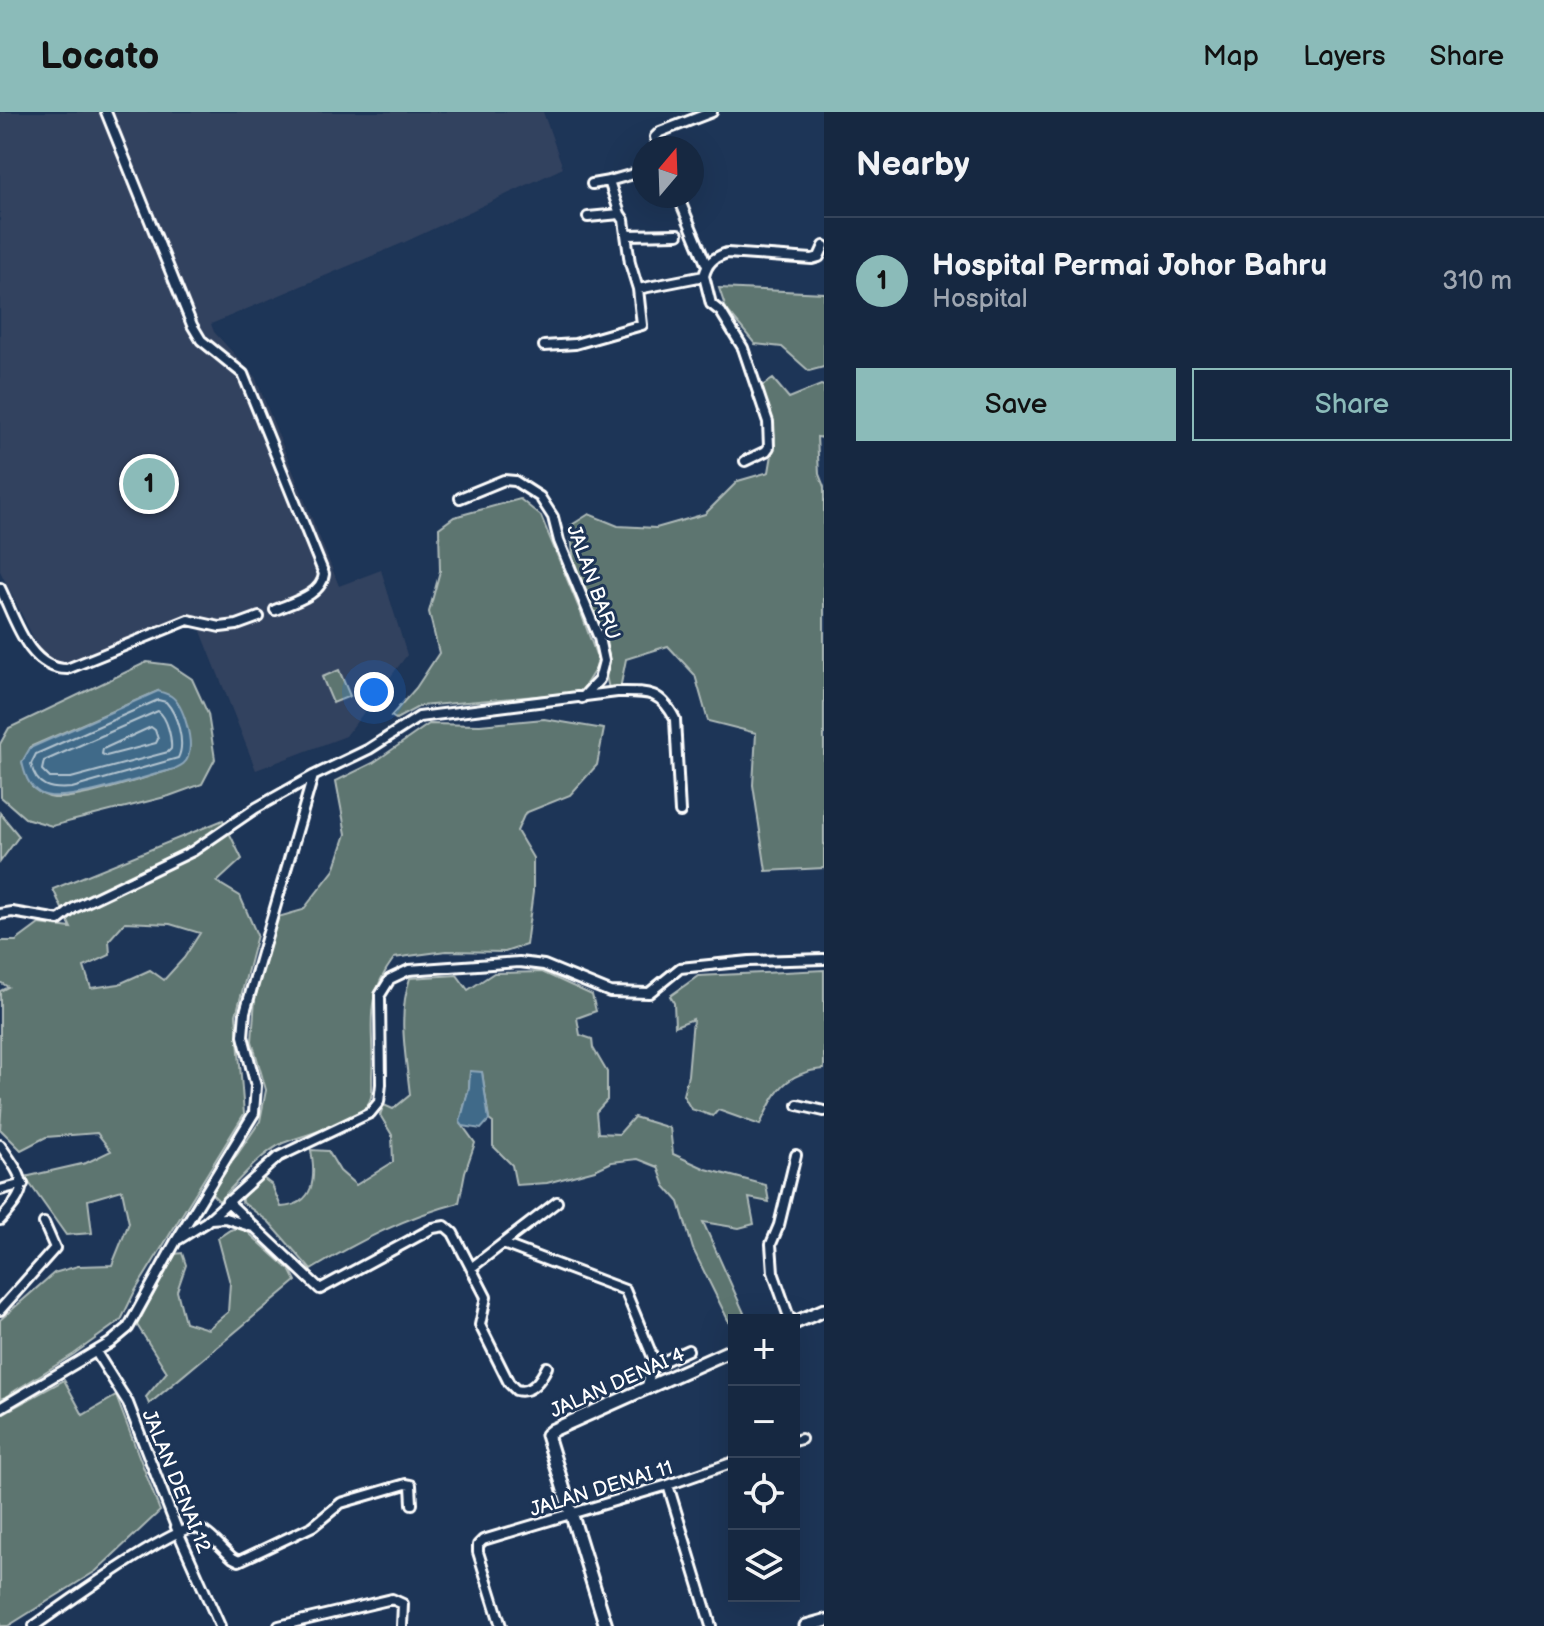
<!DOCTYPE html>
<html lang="en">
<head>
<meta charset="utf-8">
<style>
  :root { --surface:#162841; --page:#1f3048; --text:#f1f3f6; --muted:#9ea6b1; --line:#35445a; --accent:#8bbbb9 }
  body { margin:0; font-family:"Balsamiq Sans",sans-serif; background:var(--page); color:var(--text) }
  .controls { position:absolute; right:24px; bottom:24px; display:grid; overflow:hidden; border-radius:0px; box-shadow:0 8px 32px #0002 }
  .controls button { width:72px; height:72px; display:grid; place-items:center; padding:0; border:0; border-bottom:2px solid var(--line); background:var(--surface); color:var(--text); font:40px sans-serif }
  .compass { position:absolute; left:632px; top:24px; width:72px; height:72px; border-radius:50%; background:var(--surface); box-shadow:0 8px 32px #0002; rotate:19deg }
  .you { position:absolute; left:374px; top:580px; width:28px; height:28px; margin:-20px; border:6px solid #fff; border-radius:50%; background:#1a73e8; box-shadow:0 0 0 12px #1a73e833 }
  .badge { display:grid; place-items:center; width:52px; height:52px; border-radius:50%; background:var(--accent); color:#111; font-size:26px; font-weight:700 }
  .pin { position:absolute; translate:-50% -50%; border:4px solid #fff; box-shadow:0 2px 8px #0006 }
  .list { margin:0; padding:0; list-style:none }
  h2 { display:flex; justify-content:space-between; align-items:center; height:104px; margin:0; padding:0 32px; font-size:34px }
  h2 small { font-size:26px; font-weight:400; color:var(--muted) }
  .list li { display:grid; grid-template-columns:52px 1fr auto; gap:24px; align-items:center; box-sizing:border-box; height:128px; padding:0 32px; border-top:2px solid var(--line) }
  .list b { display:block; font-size:30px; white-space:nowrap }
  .list p { margin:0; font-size:26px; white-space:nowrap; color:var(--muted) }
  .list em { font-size:26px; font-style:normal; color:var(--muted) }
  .actions { display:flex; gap:16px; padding:24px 32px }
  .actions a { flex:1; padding:18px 0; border:2px solid var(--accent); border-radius:0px; text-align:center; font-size:28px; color:var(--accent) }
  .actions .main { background:var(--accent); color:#111 }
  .icon { flex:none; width:44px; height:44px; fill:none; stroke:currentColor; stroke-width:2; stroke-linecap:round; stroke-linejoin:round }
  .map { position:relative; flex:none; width:824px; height:1514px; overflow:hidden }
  header { display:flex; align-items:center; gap:48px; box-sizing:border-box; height:112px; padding:0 40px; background:var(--accent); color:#111 }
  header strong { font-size:38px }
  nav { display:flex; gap:44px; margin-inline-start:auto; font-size:28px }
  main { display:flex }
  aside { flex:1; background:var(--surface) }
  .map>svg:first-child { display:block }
</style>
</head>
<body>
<header>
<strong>Locato</strong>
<nav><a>Map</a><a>Layers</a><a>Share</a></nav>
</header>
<main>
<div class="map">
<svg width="824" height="1514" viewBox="0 0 824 1514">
  <rect width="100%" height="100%" fill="#1d3557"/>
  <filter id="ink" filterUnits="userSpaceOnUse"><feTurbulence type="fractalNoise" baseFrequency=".0125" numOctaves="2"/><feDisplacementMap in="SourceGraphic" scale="16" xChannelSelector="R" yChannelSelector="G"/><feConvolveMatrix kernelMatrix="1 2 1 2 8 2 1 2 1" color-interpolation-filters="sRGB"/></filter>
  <g filter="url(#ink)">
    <!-- built -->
    <path fill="#33425f" d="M0,0H543L563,56L405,130L211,212L214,220L255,265L339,474L381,458L407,543L346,624L256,658L197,509L63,555L48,550L40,539L0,459Z"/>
    <!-- green -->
    <path fill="#5d7470" stroke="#aebab8" stroke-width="2" fill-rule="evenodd" d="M719,176L824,181V255L809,259L782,235L755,232L726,197Z
      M773,267L789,286L821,273L824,274V326L817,325L819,362L824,375V756L766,759L753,673L756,621L708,609L695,563L668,534L626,547L620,577H609L605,559L609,543L574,452L570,414L589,402L618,414L656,416L705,402L738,369L769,360L775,325L762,274Z
      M520,387L541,404L581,501L599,551L581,580L420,594L396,607L391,604L416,576L439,541L429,500L440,459L439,416L454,405Z
      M147,550L171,553L192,567L208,602L215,647L202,672L169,684L52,714L25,706L1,685L0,632L9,616ZM158,579L174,657C146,665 80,688 54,686C45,685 39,680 32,675L30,635Z
      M339,558L350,584L333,591L322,565Z
      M544,607L604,617L597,653L570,683L525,701L517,719L533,746V780L526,833L505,840L446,839L394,846C361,891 375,913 372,964C372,971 373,982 370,988C363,1009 303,1023 283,1031C261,1041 236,1071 219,1089L211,1081L260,1009L266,978L252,929L255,886L278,805L303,798L334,758L346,722L336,669L373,651L429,612L480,613Z
      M0,701L19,724L0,750Z
      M223,708L242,747L217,770L240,784L257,823L236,903L244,1002L135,1179L121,1208L74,1242L0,1288V1208L54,1161L78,1154L112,1153L129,1111L122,1078L88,1088L92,1121L66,1123L25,1065L86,1051L111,1039L97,1021L46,1025L21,1038L0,1017L2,987L0,986V879L8,875L0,870V829H16L39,812L71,816L53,777ZM125,810L170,812L200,821L184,846L164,868L150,858L119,872L91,876L84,855L110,843L109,828Z
      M824,858V957C785,960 774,981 760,1013L718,998L713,1004L691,997L683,983L688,963L693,907L675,914L674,891L670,884L698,864Z
      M542,860L592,883L596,899L577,906L580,923L592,927L593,936L607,960V988L596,1000L598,1021L619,1022L634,1005L670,1016L673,1042L706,1057L766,1073L769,1090L749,1086L754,1112L739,1116L703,1110L744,1201L731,1214L693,1137L679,1090L665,1074L658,1055L638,1047L612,1050L595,1058L547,1071L516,1073L512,1053L493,1034V1011L489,1008L482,960H470L469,976L460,1010L475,1031L465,1060L459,1091C405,1105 359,1129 311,1158L269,1110L242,1090L241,1082L263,1066L272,1073L281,1095C315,1093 316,1066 311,1038L328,1039L340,1059L356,1073L393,1050L392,1023L380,1003L384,993L393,997L410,983C406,943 397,905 410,866L457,863L468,878L494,861Z
      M242,1115L291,1159L296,1169L149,1292L146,1285L167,1260L137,1213L175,1142L182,1141L186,1153L177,1179L185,1210L208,1217L228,1200L230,1171L218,1126L230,1118Z
      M64,1268L83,1303L116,1284L160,1399L96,1459L8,1514H0V1303Z"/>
    <!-- water -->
    <path fill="#416b89" stroke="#8da6b8" stroke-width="2" d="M158,579C161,580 168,582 171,584C184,593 194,630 188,645C186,652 180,654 174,657C146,664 62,694 40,681C28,674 25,663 22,650L30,636Z
      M470,959L482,960L489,1008L481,1017L463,1014L460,1010L469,976Z"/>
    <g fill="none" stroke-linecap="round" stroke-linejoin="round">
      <!-- shore -->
      <path stroke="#b3c4d0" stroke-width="2" d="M158,588L166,590C177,602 186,631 178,646L72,676C50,678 36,675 31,652L36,642Z
        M158,599C167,605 172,626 171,637L168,640L71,666H50L42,658L44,649Z
        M151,615L155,618L158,627L156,631L106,644L102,642L103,637Z"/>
      <defs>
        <path id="street" d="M106,0L192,213L201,228L243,262L324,462C322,483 293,490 275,498
          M658,36L655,25L660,20L712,0
          M592,72L609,69
          M678,84L707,154
          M620,102L609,69L644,59
          M627,123L678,122
          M704,164L711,192L721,200L743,236L768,310L769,335L766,339L745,349
          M638,177L704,164C707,151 714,145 727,141L812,147L819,145L824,134
          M544,234L575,232L642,213L638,177L630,151L624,108L620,102L588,105
          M460,386L504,368L515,369L540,385L553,405L559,429L599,526L604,549L599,568L582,586
          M0,476C15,506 28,557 67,557L188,508L220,515L237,513L259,505
          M0,802L12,800L59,808L74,796L193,739L256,696L313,664
          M798,993L824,999
          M0,1033C25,1070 32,1073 0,1108
          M0,1078L23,1072
          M227,1089L320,1177L433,1116L445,1114L453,1121L486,1185L480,1213L509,1271L516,1278C532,1282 541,1267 547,1255
          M210,1107L225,1106L253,1115
          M179,1127L206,1110L278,1045L370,1001L379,990L381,972L380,883L390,867L409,858L519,850L544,853L610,880L649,881L680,856L749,849L824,847
          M503,1132L625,1178L656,1253L651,1258L647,1274
          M471,1156L557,1090
          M0,1198L55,1136L44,1111
          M790,1208L773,1160L771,1132L779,1113L796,1043
          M96,1240L128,1291L178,1420L220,1514
          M656,1253L688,1238
          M0,1296L110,1231L128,1216L176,1129L254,1001L256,974L243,924L245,900L313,664L369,637L419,605L617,580C648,580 660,578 675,607L680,700
          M794,1329L801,1327
          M668,1373L711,1514
          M34,1514C58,1497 172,1415 194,1416C206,1416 223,1438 233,1446L239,1449L313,1414L341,1391L406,1372L411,1373L412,1392
          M279,1514L392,1487L403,1492L402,1514
          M501,1514L478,1440V1433L483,1428L668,1373L734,1350"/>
        <path id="secondary" d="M794,1211L824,1198
          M606,1514L547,1323L553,1318L734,1237
          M806,1514L824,1509"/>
      </defs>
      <!-- street casing -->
      <use href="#street" stroke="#fff" stroke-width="14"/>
      <!-- secondary casing -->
      <use href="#secondary" stroke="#fff" stroke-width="17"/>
      <!-- street -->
      <use href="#street" stroke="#1d3557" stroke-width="8"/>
      <!-- secondary -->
      <use href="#secondary" stroke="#1d3557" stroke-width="11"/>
    </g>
  </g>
  <g text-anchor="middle" stroke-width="6" stroke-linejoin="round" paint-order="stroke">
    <!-- street labels -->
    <g font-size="20" fill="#fff" stroke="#1d3557">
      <text transform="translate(594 470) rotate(70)" y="7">JALAN BARU</text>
      <text transform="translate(617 1270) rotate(-24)" y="7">JALAN DENAI 4</text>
      <text transform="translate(177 1369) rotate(68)" y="7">JALAN DENAI 12</text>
      <text transform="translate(601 1376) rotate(-17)" y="7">JALAN DENAI 11</text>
    </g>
  </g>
</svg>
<div class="controls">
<button>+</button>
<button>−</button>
<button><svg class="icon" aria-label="locate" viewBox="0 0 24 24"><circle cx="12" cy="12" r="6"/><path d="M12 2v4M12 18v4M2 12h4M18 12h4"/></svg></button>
<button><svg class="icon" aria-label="layers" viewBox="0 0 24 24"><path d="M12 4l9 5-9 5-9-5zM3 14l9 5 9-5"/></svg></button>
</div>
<svg class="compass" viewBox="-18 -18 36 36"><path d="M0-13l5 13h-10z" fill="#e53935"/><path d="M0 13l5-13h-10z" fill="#9ea6b1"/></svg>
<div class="you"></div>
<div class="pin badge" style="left:149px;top:372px">1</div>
</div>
<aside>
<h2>Nearby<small></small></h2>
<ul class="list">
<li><span class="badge">1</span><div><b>Hospital Permai Johor Bahru</b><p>Hospital</p></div><em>310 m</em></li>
</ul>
<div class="actions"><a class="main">Save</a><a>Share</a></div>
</aside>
</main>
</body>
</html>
